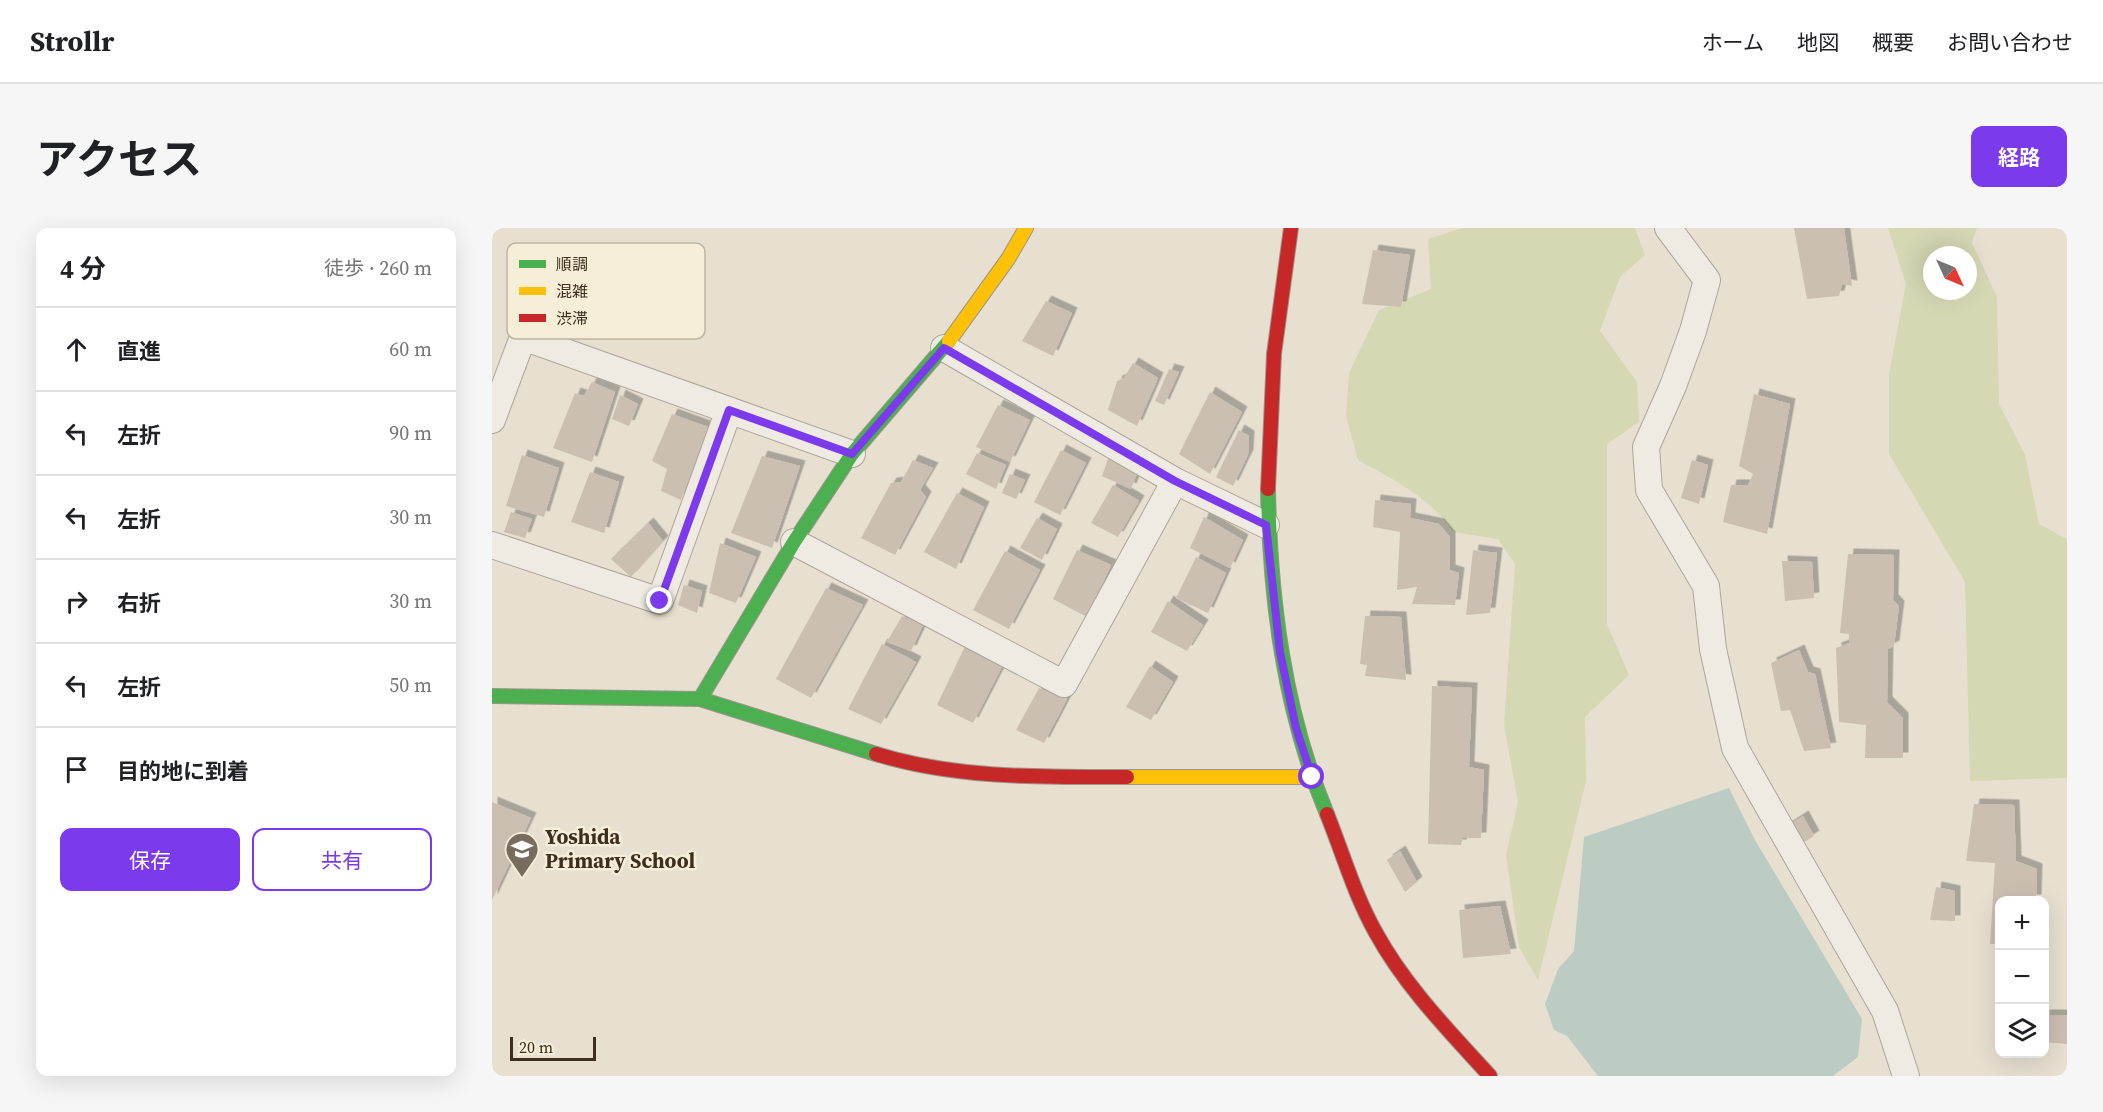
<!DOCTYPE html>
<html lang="ja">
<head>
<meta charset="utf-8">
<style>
  :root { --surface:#fff; --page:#f6f6f6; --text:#202124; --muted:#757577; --line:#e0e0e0; --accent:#7c3aed }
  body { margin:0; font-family:"Source Serif 4","Noto Sans JP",serif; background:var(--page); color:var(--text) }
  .controls { position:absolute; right:18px; bottom:18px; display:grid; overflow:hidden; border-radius:12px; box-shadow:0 6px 24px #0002 }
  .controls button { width:54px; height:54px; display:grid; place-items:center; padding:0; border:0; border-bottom:2px solid var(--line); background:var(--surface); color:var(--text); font:30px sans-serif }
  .compass { position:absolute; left:1431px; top:18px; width:54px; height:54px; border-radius:50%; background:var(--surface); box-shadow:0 6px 24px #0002; rotate:134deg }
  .scale { position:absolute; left:18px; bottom:15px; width:86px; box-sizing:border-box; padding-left:6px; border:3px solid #3d2e20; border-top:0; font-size:16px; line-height:21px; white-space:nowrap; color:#3d2e20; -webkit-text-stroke:4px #f7eed8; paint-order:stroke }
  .stop { position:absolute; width:18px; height:18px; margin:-14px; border:4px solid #7c3aed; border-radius:50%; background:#fff }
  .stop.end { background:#7c3aed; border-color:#fff; box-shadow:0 2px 6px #0008 }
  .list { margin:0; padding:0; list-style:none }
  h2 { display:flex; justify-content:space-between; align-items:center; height:78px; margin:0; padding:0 24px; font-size:26px }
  h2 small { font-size:20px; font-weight:400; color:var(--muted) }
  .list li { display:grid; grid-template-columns:39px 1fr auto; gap:18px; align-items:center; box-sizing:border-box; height:84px; padding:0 24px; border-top:2px solid var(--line) }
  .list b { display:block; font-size:22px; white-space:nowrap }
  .list em { font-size:20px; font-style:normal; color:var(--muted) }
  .actions { display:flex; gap:12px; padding:18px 24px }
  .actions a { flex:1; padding:14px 0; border:2px solid var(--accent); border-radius:12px; text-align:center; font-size:21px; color:var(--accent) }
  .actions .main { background:var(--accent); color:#fff }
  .icon { flex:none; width:33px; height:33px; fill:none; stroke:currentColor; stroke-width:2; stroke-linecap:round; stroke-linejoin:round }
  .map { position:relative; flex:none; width:1575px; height:848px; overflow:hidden; border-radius:12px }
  header { display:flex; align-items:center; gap:36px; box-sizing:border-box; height:84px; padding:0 30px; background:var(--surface); border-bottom:2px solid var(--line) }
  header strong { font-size:28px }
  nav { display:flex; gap:33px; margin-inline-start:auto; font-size:21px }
  .intro { display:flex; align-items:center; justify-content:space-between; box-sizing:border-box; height:144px; padding:0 36px }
  h1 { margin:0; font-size:42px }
  .button { padding:15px 27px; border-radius:12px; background:var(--accent); color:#fff; font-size:21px; font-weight:700 }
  main { display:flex; gap:36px; padding:0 36px }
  aside { flex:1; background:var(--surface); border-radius:12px; box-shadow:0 6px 24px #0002 }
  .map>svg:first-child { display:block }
</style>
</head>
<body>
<header>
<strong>Strollr</strong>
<nav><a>ホーム</a><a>地図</a><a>概要</a><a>お問い合わせ</a></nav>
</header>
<div class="intro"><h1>アクセス</h1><a class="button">経路</a></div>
<main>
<aside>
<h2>4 分<small>徒歩 · 260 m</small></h2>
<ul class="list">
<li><svg class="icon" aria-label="ahead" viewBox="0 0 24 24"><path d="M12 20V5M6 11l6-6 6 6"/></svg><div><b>直進</b></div><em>60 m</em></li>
<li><svg class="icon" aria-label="left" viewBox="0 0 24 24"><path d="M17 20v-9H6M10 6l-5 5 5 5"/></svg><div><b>左折</b></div><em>90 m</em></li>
<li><svg class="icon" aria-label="left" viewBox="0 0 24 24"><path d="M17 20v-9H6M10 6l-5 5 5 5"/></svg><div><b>左折</b></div><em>30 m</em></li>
<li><svg class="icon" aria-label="right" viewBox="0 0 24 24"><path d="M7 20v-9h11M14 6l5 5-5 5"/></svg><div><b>右折</b></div><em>30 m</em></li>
<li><svg class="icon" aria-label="left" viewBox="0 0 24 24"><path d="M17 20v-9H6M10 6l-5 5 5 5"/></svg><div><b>左折</b></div><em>50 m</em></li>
<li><svg class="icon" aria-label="arrive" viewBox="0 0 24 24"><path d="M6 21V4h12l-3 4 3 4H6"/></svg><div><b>目的地に到着</b></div></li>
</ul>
<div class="actions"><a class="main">保存</a><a>共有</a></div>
</aside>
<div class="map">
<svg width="1575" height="848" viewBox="0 0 1575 848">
  <defs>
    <filter id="shadow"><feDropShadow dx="5.5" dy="-5.5" stdDeviation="0" flood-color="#0004"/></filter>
  </defs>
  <rect width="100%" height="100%" fill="#e7e0d1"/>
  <!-- green -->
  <path fill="#d6d7b3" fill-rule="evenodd" d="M970,0H1143L1153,27L1128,49L1108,103L1145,154L1147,194L1115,216V396L1137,447L1093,489L1094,553L1046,752L1027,719L1014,627L1026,574L1012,497L1023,336L1006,311L961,304C938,269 902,252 866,232L854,188L857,145L887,82L939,61L936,11Z
    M1396,0H1485L1480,15L1505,69L1507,176L1533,227L1547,296L1575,311V550L1478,553L1473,354L1397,226V146L1414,56ZM1440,27H1476V63H1440Z"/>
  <!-- water -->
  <path fill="#bcccc2" d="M1237,560L1263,612L1370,791L1366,829L1341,848H1106L1075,808L1062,802L1053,776L1066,741L1082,723L1092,609Z"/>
  <!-- building -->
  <path fill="#cbbfb2" filter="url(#shadow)" d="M1302,0H1352L1360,58L1350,56L1347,68L1315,71Z
    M881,22L918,27L909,79L870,76Z
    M554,73L580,85L561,128L530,113Z
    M641,135L666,150L645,198L616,182L625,153L632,150Z
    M677,141L687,144L672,177L663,173Z
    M100,154L123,164L100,234L61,220L83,165L92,168Z
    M718,164L750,184L718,246L687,226Z
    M1262,166L1298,176L1275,306L1231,294L1239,257H1256L1261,246L1247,238Z
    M128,167L146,176L137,198L120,191Z
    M506,177L538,192L518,234L484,219Z
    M180,186L216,199L189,272L169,263L175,241L160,233Z
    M747,202L757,208L756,227L741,258L724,249Z
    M569,222L594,235L568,287L542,274Z
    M485,225L514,237L504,261L474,246Z
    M30,227L67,240L52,289L14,278Z
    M270,228L308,238L280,320L239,305Z
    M617,228L646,243L639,261L610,248Z
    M421,232L441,240L428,262L434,269L403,327L369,310L399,255L409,254Z
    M1200,232L1216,237L1207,276L1189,270Z
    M98,244L127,254L112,305L79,294Z
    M518,246L533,252L524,271L510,265Z
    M621,257L647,273L626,309L599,295Z
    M465,265L492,279L464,341L432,324Z
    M883,272L919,276L918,290L947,296L958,309V342L967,345L963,377L920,376L925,359L905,362L908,304L881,299Z
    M19,284L40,291L33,310L12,304Z
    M712,289L751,312L738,340L698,320Z
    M545,290L565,301L550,332L528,320Z
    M156,295L171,313L139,349L119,331Z
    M228,315L264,329L244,375L217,365Z
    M585,322L619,337L595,389L561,371Z
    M981,322L1005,325L998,385L974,387Z
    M513,323L548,342L517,401L481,382Z
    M1356,326L1402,327L1401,372L1407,378L1402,418L1396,421L1395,474L1411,490V530H1373L1374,497L1347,494L1344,420L1357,415V406L1348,405Z
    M704,329L734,345L716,385L684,370Z
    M1290,333L1320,334L1322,370L1293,373Z
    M192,357L210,363L205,385L186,377Z
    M334,360L371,377L319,470L284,451Z
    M676,373L711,397L695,423L659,404Z
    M410,388L431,397L419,423L395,414Z
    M873,388L909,389L914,452L873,448L875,437L868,436Z
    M475,414L512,435L481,495L445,477Z
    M390,416L424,434L389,496L356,481Z
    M1307,422L1316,444L1323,446L1339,520L1312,523L1298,482L1289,483L1279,435Z
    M658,438L681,454L659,492L634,479Z
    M940,458L980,460L977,539L992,542L989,610H971L969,617L936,616Z
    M547,460L575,471L552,515L524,502Z
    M0,574L39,590L0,672Z
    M1482,576L1522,577L1524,633L1545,641L1544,672H1508V716H1498L1503,635L1474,633Z
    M1311,588L1322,608L1306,618L1294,599Z
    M908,623L925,654L913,664L895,632Z
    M1444,659L1463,663V693L1438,692Z
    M1008,678L1019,726L971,730L967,682Z
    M1552,787H1575V816L1552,814Z"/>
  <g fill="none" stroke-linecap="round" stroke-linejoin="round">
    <defs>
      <path id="street" d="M1176,0L1215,52L1201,103L1181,158L1154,219L1157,262L1214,358L1221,421L1243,520L1393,783L1414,848
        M452,120L683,253
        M0,192L31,109L360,226
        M302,314L572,456L683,253L774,297
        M0,317L168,373L237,182"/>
      <path id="fast" d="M776,261C778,372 792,483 835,586
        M0,468L208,471L384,526
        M208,471L302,314L360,226L457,113"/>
      <path id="slow" d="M457,113L516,31L534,0
        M635,549H820"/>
      <path id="jam" d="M776,261L782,126L799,0
        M384,526C464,551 552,549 635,549
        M835,586C851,626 863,668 884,705C913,758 957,803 998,848"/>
    </defs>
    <!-- street casing -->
    <use href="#street" stroke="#ada599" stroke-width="28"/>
    <!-- fast casing -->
    <use href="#fast" stroke="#9c958a" stroke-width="16"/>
    <!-- slow casing -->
    <use href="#slow" stroke="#9c958a" stroke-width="16"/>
    <!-- jam casing -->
    <use href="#jam" stroke="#9c958a" stroke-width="16"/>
    <!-- street -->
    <use href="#street" stroke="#efebe3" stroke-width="26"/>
    <!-- fast -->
    <use href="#fast" stroke="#4caf50" stroke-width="14"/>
    <!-- slow -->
    <use href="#slow" stroke="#ffc107" stroke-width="14"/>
    <!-- jam -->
    <use href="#jam" stroke="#c62828" stroke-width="14"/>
  </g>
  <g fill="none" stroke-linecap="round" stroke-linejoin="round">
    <!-- route -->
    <path stroke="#7c3aed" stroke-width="8" d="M168,373L237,182L360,226L452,120L683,253L774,297L788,424L804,500L820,549"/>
  </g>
  <!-- icons -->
  <defs>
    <symbol id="school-pin" viewBox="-11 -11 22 30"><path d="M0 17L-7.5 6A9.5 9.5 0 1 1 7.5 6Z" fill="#786c5e" stroke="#f7eed8"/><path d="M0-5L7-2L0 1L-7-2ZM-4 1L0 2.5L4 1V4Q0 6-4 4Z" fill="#fff"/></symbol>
  </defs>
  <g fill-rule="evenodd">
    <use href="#school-pin" x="11" y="602" width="38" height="52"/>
  </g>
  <g text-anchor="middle" stroke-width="5" stroke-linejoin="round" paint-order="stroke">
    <!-- poi labels -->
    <g font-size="21" font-weight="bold" fill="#3d2e20" stroke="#f7eed8" text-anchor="start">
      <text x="53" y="616">Yoshida<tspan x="53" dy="24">Primary School</tspan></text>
    </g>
  </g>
  <!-- legend -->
  <rect x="15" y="15" width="198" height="96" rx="9" fill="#f7eed8" stroke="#bfb4a1" stroke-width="1.5"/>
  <rect x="27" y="32" width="27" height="8" fill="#4caf50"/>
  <rect x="27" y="59" width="27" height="8" fill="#ffc107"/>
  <rect x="27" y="86" width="27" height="8" fill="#c62828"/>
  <g font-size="16" fill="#3d2e20">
    <text x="64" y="42">順調</text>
    <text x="64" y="69">混雑</text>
    <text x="64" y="96">渋滞</text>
  </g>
</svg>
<div class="controls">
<button>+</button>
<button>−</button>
<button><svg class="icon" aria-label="layers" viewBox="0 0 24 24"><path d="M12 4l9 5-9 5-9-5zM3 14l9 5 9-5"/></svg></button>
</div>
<svg class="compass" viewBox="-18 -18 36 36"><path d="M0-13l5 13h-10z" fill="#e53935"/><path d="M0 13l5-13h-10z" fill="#757577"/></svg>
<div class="scale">20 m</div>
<div class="stop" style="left:820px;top:549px"></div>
<div class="stop end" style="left:168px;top:373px"></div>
</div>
</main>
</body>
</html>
